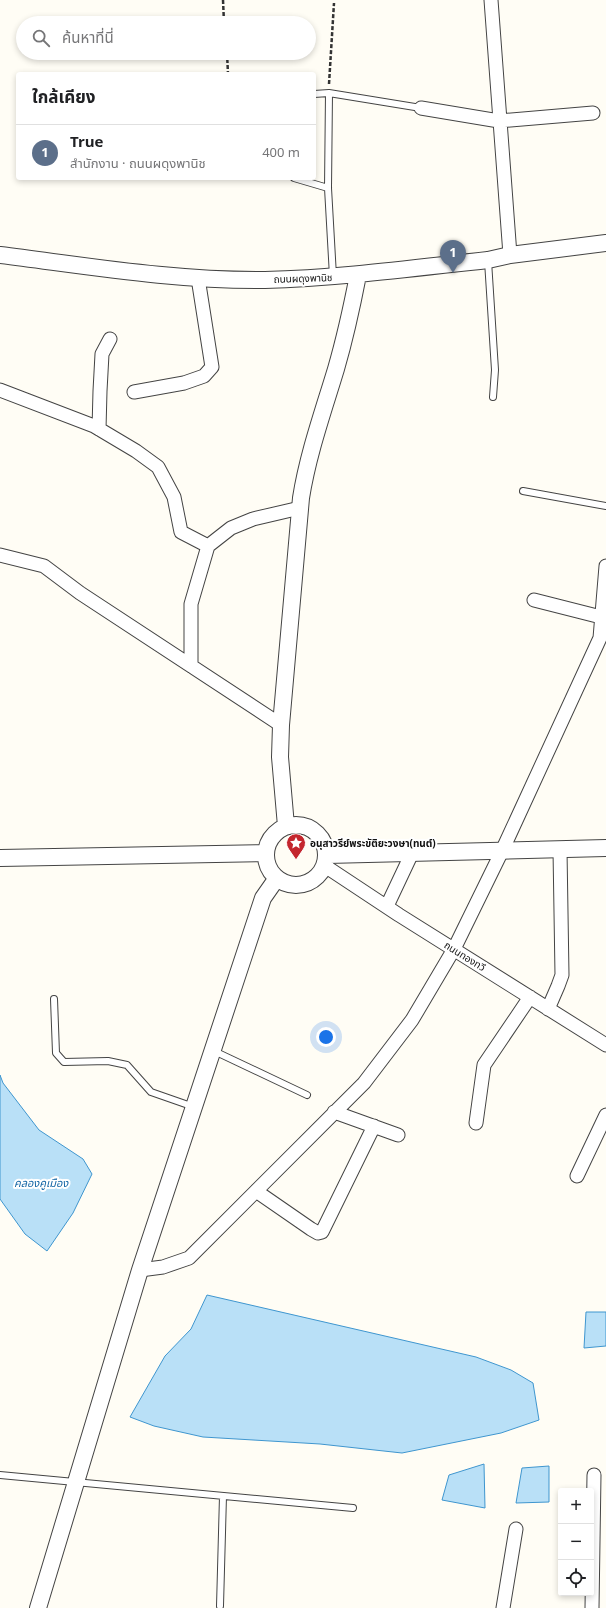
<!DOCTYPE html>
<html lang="th">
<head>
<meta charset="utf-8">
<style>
  :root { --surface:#fff; --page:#f6f6f6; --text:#202124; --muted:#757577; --line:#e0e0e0; --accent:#1a73e8 }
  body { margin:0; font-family:Georgia,"Noto Sans Thai",serif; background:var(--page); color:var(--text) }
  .controls { position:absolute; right:12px; bottom:12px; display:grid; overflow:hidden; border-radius:4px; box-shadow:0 2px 6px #0003 }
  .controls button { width:36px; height:36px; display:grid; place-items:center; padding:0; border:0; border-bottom:1px solid var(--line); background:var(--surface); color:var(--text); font:20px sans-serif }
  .you { position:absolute; left:326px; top:1037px; width:14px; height:14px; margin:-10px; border:3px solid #fff; border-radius:50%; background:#1a73e8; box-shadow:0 0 0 6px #1a73e833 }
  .badge { display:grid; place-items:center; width:26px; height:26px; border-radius:50%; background:var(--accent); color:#fff; font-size:13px; font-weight:700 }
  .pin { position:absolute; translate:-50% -33px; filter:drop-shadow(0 1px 2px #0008) }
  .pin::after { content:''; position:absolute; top:21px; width:14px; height:12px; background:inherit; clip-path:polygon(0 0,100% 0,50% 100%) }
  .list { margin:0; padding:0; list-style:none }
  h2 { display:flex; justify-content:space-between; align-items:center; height:52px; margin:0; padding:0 16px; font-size:17px }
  h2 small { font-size:13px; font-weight:400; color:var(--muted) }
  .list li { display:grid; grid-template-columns:26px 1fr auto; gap:12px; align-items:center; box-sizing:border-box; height:56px; padding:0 16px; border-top:1px solid var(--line) }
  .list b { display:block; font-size:15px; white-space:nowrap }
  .list p { margin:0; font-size:13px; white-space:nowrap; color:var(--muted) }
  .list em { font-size:13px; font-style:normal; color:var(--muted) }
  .icon { flex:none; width:22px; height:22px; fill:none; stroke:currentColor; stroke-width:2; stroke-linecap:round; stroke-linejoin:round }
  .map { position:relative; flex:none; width:606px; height:1608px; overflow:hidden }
  .search { position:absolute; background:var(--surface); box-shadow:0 2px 6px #0003; left:16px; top:16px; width:300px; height:44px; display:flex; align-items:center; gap:10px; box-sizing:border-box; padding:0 14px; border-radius:22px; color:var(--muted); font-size:15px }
  .panel { position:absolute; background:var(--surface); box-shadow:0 2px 6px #0003; left:16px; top:72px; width:300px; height:108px; border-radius:4px }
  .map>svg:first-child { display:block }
</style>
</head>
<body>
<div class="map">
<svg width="606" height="1608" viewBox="0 0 606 1608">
  <rect width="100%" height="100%" fill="#fffdf5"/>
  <!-- water -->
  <path fill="#b9e0f7" stroke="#3f96cf" d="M0,1075L3,1083L39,1130L83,1159L92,1174L73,1213L47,1251L25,1234L0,1199Z
    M207,1295L476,1357L511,1370L533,1383L539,1420L501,1433L402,1453L320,1444L203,1437L154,1426L130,1417L165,1356L191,1329Z
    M586,1312H606V1346L584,1348Z
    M484,1464L485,1508L442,1500L449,1475Z
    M549,1466V1502L516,1503L522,1468Z"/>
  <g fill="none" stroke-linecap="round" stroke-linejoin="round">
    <defs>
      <path id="service" d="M329,93L328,188L333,276
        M314,94L329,93L421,108
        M294,178L328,188
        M488,261L495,370L493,397
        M523,491L606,506
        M54,999L56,1053L64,1062L108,1061L127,1065L151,1092L194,1107
        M214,1051L307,1095
        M0,1475L353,1508
        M220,1606L223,1496"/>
      <path id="minor" d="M491,0L510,255
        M421,108L499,121L593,113
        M0,390L94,426L136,451L158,467L174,497L181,532L208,546
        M134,392L184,383L204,376L212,367L198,278
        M99,429L100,391L102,354L110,339
        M0,555L44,566L80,593L281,725
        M534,600L601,617
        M191,666V604L208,546L231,528L253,519L300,508
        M325,866L399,915L606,1045
        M387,906L412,853
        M548,1009L558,986L562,975L560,850
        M334,1112L398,1135
        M476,1123L484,1065L530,997
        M577,1176L606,1115
        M256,1191L311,1229L318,1233L322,1232L374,1126
        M140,1270L163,1267L189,1258L364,1083L412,1020L454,949L502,851L600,638L606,566
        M503,1608L516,1529
        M592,1608L594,1475"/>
      <path id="tertiary" d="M0,255C88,266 176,281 265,280C340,278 414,268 488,260L510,255L606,243
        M266 855a30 30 0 1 1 60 0a30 30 0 1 1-60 0Z
        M286,826L280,757L281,725L301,498C308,454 323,412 336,369C345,338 352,306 358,275
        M327,855L606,848
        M0,858L266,853
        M38,1608L140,1270L263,898L277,878"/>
    </defs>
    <!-- service casing -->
    <use href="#service" stroke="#444" stroke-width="8"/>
    <!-- minor casing -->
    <use href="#minor" stroke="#444" stroke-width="15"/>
    <!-- tertiary casing -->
    <use href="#tertiary" stroke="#444" stroke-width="18"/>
    <!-- path -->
    <path stroke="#333" stroke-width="2.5" stroke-dasharray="4 2" stroke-linecap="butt" d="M223,0L224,23
      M227,53L228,74
      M329,84L334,3"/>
    <!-- service -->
    <use href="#service" stroke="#fff" stroke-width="6"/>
    <!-- minor -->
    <use href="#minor" stroke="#fff" stroke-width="13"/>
    <!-- tertiary -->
    <use href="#tertiary" stroke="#fff" stroke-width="16"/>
  </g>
  <!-- icons -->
  <defs>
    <symbol id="sight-pin" viewBox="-11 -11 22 30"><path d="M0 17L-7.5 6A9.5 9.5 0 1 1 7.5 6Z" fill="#c4262e" stroke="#fff"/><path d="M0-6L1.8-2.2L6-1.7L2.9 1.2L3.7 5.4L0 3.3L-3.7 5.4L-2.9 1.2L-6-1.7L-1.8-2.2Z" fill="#fff"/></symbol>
  </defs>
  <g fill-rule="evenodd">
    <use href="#sight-pin" x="285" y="832" width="22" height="30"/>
  </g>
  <g text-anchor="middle" stroke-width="4" stroke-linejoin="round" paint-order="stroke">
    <!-- street labels -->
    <g font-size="10" fill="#111" stroke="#fff">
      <text transform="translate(303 278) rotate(-2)" y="4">ถนนผดุงพานิช</text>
      <text transform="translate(465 956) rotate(32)" y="4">ถนนทองทวี</text>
    </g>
    <!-- poi labels -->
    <g font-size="10" font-weight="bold" fill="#111" stroke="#fff" text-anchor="start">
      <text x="310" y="847">อนุสาวรีย์พระขัติยะวงษา(ทนต์)</text>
    </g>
    <!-- water labels -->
    <g font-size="11" font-style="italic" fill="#1768a6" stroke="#fff">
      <text x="41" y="1187">คลองคูเมือง</text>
    </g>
  </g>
</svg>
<div class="controls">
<button>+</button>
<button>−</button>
<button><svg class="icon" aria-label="locate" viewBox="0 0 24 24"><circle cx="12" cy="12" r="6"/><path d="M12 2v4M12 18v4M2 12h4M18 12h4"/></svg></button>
</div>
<div class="you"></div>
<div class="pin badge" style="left:453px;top:273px;background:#5c6f8a">1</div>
<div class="search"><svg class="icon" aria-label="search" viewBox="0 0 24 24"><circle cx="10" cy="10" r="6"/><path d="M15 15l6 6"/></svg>ค้นหาที่นี่</div>
<section class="panel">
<h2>ใกล้เคียง<small></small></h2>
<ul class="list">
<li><span class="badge" style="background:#5c6f8a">1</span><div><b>True</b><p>สำนักงาน · ถนนผดุงพานิช</p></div><em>400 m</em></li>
</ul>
</section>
</div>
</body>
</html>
